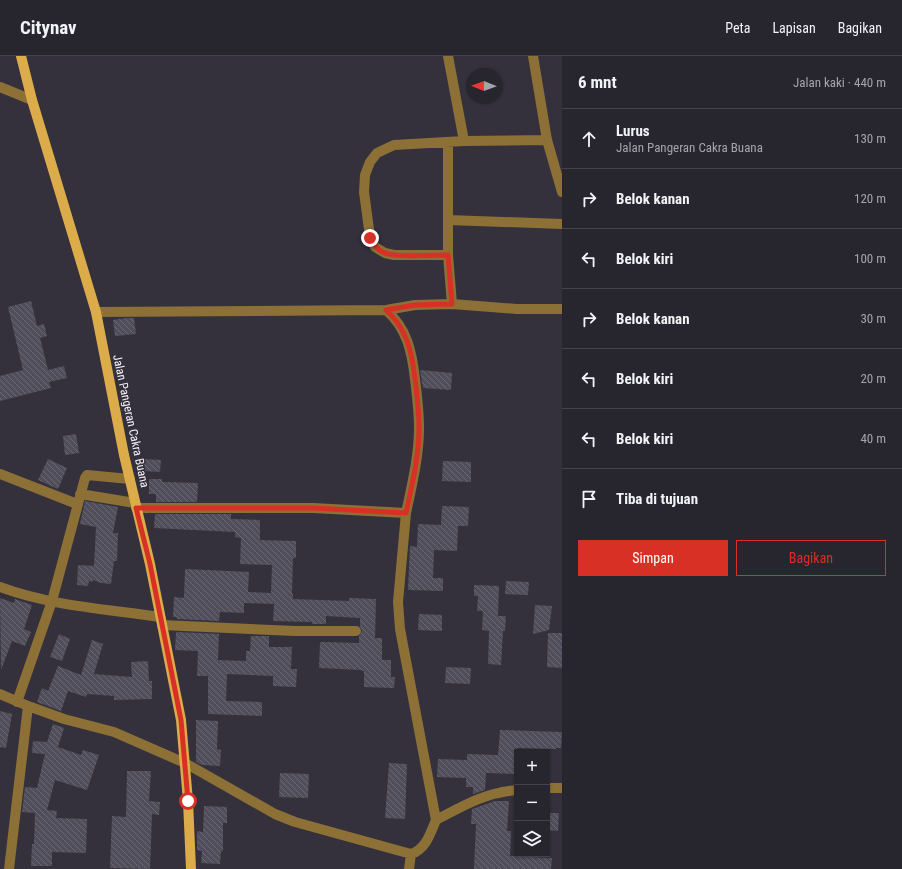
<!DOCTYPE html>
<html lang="id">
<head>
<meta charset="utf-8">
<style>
  :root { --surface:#27252e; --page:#2f2d36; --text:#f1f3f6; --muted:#a4a5aa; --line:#43424a; --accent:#d93025 }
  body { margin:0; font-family:"Roboto Condensed",sans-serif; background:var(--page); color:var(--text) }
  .controls { position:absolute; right:12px; bottom:12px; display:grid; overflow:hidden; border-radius:0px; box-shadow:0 1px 3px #0004 }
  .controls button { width:36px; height:36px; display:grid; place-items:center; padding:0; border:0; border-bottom:1px solid var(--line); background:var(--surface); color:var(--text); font:20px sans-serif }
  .compass { position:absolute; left:466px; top:12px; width:36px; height:36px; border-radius:50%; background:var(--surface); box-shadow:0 1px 3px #0004; rotate:271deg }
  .stop { position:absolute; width:12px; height:12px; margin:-9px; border:3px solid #d93025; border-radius:50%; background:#fff }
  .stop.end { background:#d93025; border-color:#fff; box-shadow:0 1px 4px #0008 }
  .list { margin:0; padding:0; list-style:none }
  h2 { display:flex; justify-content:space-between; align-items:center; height:52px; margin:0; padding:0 16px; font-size:17px }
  h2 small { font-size:13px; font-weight:400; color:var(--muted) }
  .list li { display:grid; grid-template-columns:26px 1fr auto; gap:12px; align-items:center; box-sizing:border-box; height:60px; padding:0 16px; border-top:1px solid var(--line) }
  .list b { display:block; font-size:15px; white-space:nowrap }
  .list p { margin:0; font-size:13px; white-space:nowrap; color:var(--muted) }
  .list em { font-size:13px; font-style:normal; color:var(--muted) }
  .actions { display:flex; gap:8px; padding:12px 16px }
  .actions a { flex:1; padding:9px 0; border:1px solid var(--accent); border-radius:0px; text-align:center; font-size:14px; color:var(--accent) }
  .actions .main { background:var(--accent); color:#fff }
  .icon { flex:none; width:22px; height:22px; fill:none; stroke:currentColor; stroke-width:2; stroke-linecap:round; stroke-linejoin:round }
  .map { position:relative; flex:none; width:562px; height:813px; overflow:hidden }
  header { display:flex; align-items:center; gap:24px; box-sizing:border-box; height:56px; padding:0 20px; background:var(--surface); border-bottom:1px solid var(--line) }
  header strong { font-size:19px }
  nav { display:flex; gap:22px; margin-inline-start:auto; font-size:14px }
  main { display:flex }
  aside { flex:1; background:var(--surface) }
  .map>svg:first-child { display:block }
</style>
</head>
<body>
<header>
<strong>Citynav</strong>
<nav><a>Peta</a><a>Lapisan</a><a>Bagikan</a></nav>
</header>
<main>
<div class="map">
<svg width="562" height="813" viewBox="0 0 562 813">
  <defs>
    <pattern id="building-back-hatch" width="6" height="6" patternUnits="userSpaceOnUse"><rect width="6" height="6" fill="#514e5b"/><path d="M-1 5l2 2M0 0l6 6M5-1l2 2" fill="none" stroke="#6b6873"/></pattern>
  </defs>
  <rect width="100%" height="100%" fill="#34313d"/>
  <!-- building -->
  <path fill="url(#building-back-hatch)" d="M31,245L37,270L44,268L47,280L40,282L48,314L64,310L67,322L49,326L51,332L0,345V320L23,314L8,251Z
    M127,262H134L136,278L115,280L113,264Z
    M420,314L452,317L451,334L423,332Z
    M76,378L79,397L65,399L63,380Z
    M48,403L67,412L58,433L38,424Z
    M144,403L161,404L160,416L143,415Z
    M443,405L471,406V426L442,425Z
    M149,423H162V426L198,427L197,446H156V438H149Z
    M85,445L118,451L113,477H118L117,505H114L111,528L101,527L93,524L92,526L89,525L88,530L77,529L78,509L94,510L96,471L80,468Z
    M442,450L469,451L468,470H458L457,495L434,494L433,522H443V535L408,534L410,490L417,491L418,468L441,469Z
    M155,458H231V463L260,464V484L296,485V502H293L292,538H293V543L349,545V542L376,543L375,582H382V604H391V621H395L394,632L364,631V615H362V614L319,612L320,586L359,587V580L362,575L360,570V562L326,560V568H312V566L273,565L274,548L244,547V557L220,556L219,565L177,563V561H173L174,541L184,542L185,513L249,516L248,536L271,537L272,509L240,508L241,482L235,481V476L154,472Z
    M506,525L529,526L528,539L505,538Z
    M474,529L499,530L498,560H506L505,575H503L501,609L488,608L489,575L482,574L483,555H477L478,540H474Z
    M0,542L14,547L15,543L32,549L24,573L31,576L25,590L12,585L1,614Z
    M535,549L552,550L549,574L533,578Z
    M419,558L442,559V575L418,574Z
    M176,576L219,578L218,604L246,605V595H250L251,580H269V591H292L291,613H297L296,631L273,630V620L227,618L226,645L262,646V660L208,658V620H197L198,595L175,594Z
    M548,577H562V612L547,611Z
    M59,578L70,583L62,605L50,601Z
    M92,584L103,588L94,618L132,621L131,606L148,605L149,625H152V643L114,644V640L87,638L86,641L68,635L61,655L37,646L42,632L48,635L58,610L81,619Z
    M446,611L471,612L470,628L445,627Z
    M0,655L12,658L6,692L0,691Z
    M196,664L218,665L217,693L221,694L220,710L202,709L196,706Z
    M53,668L64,672L58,691L81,699L83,694L99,699L87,734L55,724L47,754L57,755L56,762L87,763L86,797L52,796V810H31L32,788H34L35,757L22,756L25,731L37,732L45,698L32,697L33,685L47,686Z
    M500,674L562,676L561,692H556V693L517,692V718L486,717L485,734L473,738V731H466V722L437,721L438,703L467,704V698L498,699Z
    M389,707L407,708L405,763L385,762Z
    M127,715H151L149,745L160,746L159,759L152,758L150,813L110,812L112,760L126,761Z
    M280,717L309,718L308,742L279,741Z
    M495,745H509L507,775H511L510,800L552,802L551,813H474L476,768H471L472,753Z
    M204,750L227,751V767H223V795H221L220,808L201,807L202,795L197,794V775L203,776Z
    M547,757H559L558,775L547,774Z"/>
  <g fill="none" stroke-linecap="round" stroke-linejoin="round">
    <!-- street -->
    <path stroke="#8c7036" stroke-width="10" d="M448,0L464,85
      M533,0L547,84L562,136
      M0,31L32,44
      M448,86V199L452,248
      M448,164L562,168
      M448,199H394L385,197L375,191L370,181L364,136L365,119L370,106L377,97L394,89L464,85L547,84
      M386,254C407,272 412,296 415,323C417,339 419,355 419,372C419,400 412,429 406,457
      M96,256L386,254L415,249L452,248L517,253H562
      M0,418L77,448
      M80,438L135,447
      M0,531C51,550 107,553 160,561
      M162,569L295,575H356
      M0,638L28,650L64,663L114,676L185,707L275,758L295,766L411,798C426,793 430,778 436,764L400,573L398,546L406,457L313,452H136
      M17,646L52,545L85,422L87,419L130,423
      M547,732H562
      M436,764C465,749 484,737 517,734
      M9,813L28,650
      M409,813L411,798"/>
    <!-- primary -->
    <path stroke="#dcac4a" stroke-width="10" d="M21,0L32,44L96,256L124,399L150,508L181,664L188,745L191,813"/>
  </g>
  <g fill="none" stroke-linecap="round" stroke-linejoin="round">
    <!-- route -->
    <path stroke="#d93025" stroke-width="5" d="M188,745L181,664L150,508L136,452H313L406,457C412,429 419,400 419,372C419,355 417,339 415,323C412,296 407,273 386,254L415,249L452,248L448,199C435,199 395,202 385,197C377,194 374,188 370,182"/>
  </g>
  <g text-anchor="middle" stroke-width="3" stroke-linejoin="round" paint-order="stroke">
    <!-- street labels -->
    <g font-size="12" fill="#f5f3fb" stroke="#34313d">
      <text transform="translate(131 365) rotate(78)" y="4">Jalan Pangeran Cakra Buana</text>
    </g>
  </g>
</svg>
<div class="controls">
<button>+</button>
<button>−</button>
<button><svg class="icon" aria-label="layers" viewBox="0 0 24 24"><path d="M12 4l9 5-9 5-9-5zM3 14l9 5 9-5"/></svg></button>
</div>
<svg class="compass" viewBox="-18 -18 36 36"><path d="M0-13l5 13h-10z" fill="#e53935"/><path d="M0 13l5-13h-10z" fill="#a4a5aa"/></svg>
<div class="stop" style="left:188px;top:745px"></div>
<div class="stop end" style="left:370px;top:182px"></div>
</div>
<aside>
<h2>6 mnt<small>Jalan kaki · 440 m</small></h2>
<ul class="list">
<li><svg class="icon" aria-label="ahead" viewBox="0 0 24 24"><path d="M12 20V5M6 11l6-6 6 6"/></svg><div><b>Lurus</b><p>Jalan Pangeran Cakra Buana</p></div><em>130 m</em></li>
<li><svg class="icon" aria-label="right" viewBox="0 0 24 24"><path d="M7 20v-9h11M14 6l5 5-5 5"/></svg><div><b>Belok kanan</b></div><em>120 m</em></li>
<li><svg class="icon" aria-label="left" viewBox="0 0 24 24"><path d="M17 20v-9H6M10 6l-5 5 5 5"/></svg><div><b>Belok kiri</b></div><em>100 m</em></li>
<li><svg class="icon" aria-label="right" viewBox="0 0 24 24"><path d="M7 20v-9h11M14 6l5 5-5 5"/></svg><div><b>Belok kanan</b></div><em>30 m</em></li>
<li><svg class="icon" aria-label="left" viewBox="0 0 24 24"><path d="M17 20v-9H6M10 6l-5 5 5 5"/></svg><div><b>Belok kiri</b></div><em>20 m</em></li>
<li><svg class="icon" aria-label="left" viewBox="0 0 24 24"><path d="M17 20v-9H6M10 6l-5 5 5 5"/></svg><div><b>Belok kiri</b></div><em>40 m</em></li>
<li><svg class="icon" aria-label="arrive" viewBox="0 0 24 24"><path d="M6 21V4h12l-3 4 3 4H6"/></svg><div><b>Tiba di tujuan</b></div></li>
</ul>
<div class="actions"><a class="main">Simpan</a><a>Bagikan</a></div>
</aside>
</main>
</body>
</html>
